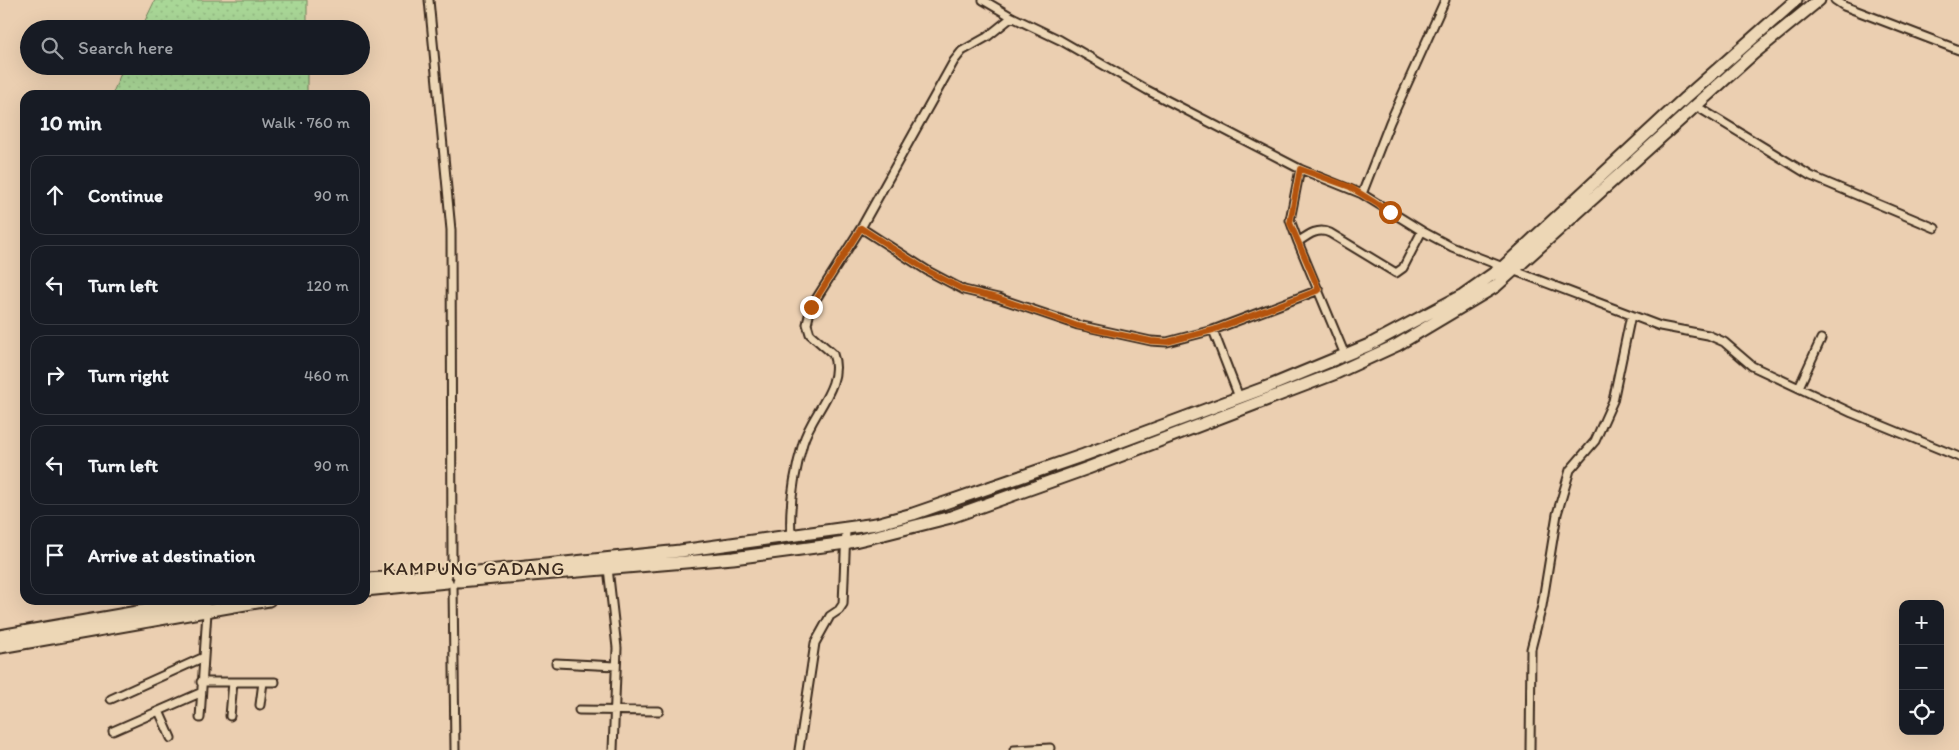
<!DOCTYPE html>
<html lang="en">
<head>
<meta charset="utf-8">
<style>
  :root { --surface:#171b24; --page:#242831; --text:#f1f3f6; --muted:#9ea1a6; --line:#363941 }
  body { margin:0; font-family:Itim,sans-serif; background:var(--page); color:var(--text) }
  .controls { position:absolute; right:15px; bottom:15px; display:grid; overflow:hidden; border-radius:10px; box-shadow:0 5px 20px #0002 }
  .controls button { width:45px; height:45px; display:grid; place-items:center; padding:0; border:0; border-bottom:1px solid var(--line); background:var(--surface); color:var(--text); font:25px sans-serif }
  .stop { position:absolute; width:15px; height:15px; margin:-11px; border:4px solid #b45309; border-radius:50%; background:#fff }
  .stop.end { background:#b45309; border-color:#fff; box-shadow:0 1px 5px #0008 }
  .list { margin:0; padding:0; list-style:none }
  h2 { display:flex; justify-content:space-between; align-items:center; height:65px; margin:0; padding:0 20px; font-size:21px }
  h2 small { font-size:16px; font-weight:400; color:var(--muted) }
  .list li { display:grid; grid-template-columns:32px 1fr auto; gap:15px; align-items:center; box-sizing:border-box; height:80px; margin:0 10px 10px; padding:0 10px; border:1px solid var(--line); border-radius:15px }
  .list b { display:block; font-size:19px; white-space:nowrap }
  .list em { font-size:16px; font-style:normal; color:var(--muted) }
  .icon { flex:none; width:28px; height:28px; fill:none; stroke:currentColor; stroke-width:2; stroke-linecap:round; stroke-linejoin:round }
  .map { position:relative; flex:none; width:1959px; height:750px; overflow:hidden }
  .search { position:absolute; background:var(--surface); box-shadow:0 5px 20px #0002; left:20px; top:20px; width:350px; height:55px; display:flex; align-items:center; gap:12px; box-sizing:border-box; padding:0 18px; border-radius:28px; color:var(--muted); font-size:19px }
  .panel { position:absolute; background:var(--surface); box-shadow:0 5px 20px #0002; left:20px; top:90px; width:350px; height:515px; border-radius:15px }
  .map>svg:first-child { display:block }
</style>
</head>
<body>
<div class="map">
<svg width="1959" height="750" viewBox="0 0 1959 750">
  <defs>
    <pattern id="grass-dots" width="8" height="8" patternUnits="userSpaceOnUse" patternTransform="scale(1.25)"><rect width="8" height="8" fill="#a9d797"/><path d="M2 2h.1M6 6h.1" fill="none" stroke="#92b982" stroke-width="1.8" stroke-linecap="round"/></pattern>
  </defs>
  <rect width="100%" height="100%" fill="#ebcfb1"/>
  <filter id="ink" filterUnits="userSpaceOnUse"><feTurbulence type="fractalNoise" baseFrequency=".02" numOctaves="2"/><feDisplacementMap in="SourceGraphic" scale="10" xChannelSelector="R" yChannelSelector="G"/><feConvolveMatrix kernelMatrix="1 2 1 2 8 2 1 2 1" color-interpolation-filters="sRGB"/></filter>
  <g filter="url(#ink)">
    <!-- grass -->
    <path fill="url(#grass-dots)" stroke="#72805a" d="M155,0H307V29H141Z
      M124,66H307V93L297,95H112Z"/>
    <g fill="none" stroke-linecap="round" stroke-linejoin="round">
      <defs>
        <path id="minor" d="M429,0L451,230L452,571
          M983,0L1012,17L1060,40L1147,90L1300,169L1362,194
          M1835,0L1844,6L1959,50
          M1696,106L1811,176L1935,228
          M861,228L928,271L964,290L998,298L1078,325L1151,341L1167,342L1213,330L1319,290
          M1422,231L1362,194L1390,122L1445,0
          M1298,242L1290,220L1300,169
          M1515,271L1660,326L1708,335L1724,342L1752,366L1852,413L1959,457
          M1213,330L1239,397
          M1345,355L1298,242C1308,235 1318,227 1330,233L1396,273L1403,268L1422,231L1452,247L1503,267
          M1799,387L1821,339
          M791,535C789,503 794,474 803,443C811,414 845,385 833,354L810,334L807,324L811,307L861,228L954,61L962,51L987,37L1012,17
          M608,568L617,648L613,750
          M453,585L455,750
          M556,663L616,666
          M201,682H275
          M111,699L202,658
          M260,705L263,682
          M579,710L659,711
          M159,711L171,738
          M230,716L233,682
          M200,718L207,612
          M113,731L200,693
          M799,750L815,643L830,616L839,610L843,604L846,530
          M1014,750L1050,748
          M1530,750L1531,649L1542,606L1557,514L1570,470L1595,441L1613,401L1631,315"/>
        <path id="trunk" d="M458,574L680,551L876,524L913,514L1084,455L1270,386L1369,345L1463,295L1503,267L1685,98L1796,0
          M365,579L446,575
          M459,581L733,558L846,543L880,535L951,517L1088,468L1336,373L1397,345L1496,286L1754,53L1819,0
          M365,590L447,582
          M0,636L206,600
          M0,647L269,600"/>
      </defs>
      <!-- minor casing -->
      <use href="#minor" stroke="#3b2a1e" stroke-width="11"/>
      <!-- trunk casing -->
      <use href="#trunk" stroke="#3b2a1e" stroke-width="15"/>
      <!-- minor -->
      <use href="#minor" stroke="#edd7b6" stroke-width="7"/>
      <!-- trunk -->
      <use href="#trunk" stroke="#edd7b6" stroke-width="11"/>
    </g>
  </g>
  <g fill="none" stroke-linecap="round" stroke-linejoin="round" filter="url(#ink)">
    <!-- route -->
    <path stroke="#b45309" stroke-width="6" d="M811,307L861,228L928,271L964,290L998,298L1078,326L1151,341L1167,342L1213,330L1319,290L1290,223L1300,169L1350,187L1390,212"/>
  </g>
  <g text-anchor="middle" stroke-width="4" stroke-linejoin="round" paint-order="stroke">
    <!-- quarter labels -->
    <g font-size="19" letter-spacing="1" fill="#3b2a1e" stroke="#edd7b6">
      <text x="474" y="575">KAMPUNG GADANG</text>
    </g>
  </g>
</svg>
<div class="controls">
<button>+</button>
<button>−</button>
<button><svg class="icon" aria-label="locate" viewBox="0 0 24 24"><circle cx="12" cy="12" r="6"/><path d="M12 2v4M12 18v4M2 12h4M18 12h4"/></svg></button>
</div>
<div class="stop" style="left:1390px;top:212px"></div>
<div class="stop end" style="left:811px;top:307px"></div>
<div class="search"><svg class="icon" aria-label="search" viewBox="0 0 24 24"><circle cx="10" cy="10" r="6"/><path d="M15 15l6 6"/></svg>Search here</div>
<section class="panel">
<h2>10 min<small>Walk · 760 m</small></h2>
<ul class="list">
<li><svg class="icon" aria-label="ahead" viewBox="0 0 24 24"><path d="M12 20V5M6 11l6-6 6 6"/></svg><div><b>Continue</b></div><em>90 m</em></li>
<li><svg class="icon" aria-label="left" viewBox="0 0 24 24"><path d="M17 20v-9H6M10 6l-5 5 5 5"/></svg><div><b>Turn left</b></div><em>120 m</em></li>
<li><svg class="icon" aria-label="right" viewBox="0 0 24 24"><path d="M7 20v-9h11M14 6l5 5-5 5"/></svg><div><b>Turn right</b></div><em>460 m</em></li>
<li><svg class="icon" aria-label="left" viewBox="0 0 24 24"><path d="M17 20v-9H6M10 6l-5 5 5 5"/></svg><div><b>Turn left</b></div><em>90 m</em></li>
<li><svg class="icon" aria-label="arrive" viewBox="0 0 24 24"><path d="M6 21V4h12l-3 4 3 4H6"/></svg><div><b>Arrive at destination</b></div></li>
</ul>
</section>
</div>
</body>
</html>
